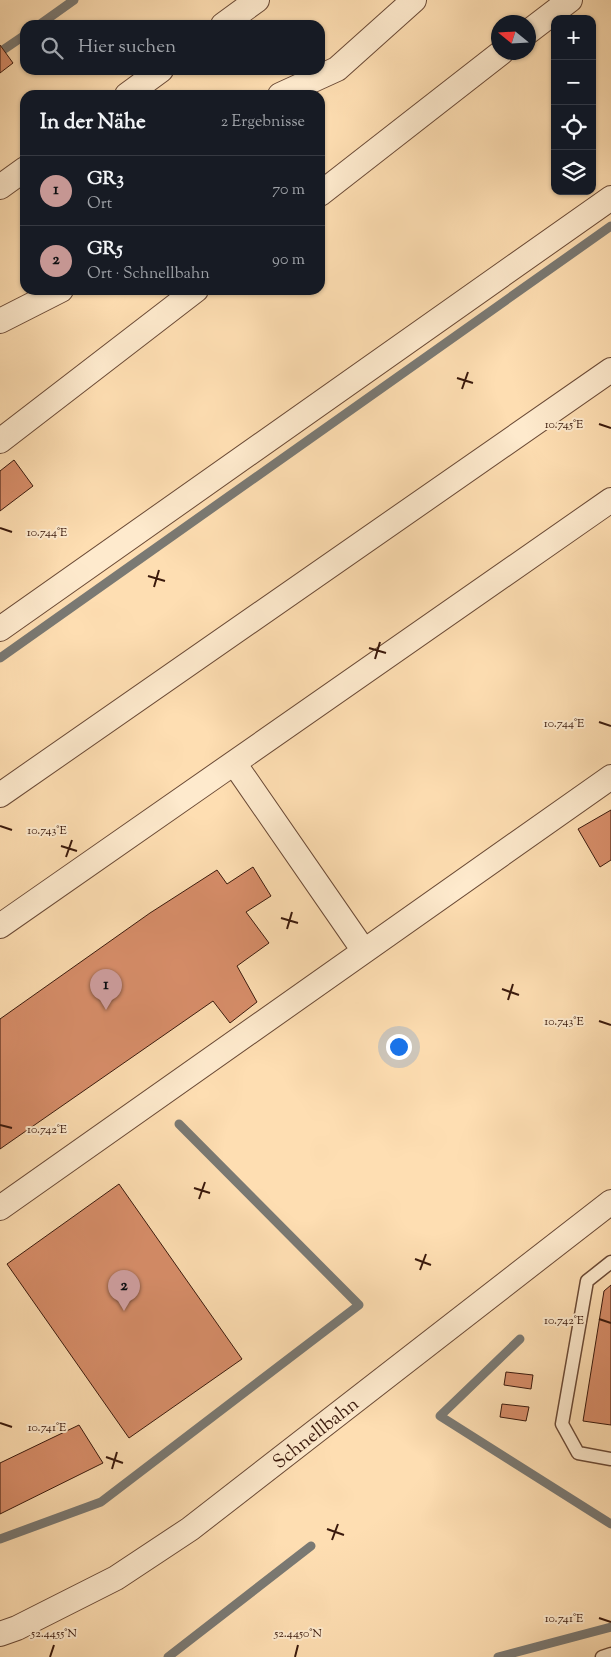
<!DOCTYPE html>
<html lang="de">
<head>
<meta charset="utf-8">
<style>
  :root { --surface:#171b24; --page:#242831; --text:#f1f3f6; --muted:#9ea1a6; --line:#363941; --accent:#c59692 }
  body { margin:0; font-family:"Sorts Mill Goudy",serif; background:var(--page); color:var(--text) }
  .controls { position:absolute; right:15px; top:15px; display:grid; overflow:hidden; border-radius:10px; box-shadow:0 1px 4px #0004 }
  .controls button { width:45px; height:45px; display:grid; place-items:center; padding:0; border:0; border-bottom:1px solid var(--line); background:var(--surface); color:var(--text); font:25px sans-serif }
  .compass { position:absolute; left:491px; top:15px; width:45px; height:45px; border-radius:50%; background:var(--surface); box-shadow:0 1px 4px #0004; rotate:288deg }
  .you { position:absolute; left:398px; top:1046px; width:18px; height:18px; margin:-12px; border:4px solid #fff; border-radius:50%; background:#1a73e8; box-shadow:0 0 0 8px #1a73e833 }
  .badge { display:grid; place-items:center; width:32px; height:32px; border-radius:50%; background:var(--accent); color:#111; font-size:16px; font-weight:700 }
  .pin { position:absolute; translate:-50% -41px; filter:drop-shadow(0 1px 2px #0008) }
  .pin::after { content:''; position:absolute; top:26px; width:18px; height:15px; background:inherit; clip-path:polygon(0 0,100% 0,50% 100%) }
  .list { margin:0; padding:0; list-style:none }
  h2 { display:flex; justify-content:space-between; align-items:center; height:65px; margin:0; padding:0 20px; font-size:21px }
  h2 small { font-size:16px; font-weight:400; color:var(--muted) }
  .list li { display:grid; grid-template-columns:32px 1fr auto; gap:15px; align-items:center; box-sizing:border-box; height:70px; padding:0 20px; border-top:1px solid var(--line) }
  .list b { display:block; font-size:19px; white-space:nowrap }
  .list p { margin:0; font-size:16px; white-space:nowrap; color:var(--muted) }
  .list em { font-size:16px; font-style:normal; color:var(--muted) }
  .icon { flex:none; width:28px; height:28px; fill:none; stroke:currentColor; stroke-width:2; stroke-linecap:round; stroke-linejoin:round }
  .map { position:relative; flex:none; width:611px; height:1657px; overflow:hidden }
  .search { position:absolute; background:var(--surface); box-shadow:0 1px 4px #0004; left:20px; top:20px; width:305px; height:55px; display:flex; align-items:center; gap:12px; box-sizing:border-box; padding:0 18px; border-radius:15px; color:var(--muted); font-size:19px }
  .panel { position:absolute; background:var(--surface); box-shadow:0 1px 4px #0004; left:20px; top:90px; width:305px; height:205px; border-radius:15px }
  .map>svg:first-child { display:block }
</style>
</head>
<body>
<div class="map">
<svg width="611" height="1657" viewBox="0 0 611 1657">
  <rect width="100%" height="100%" fill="#fedeb2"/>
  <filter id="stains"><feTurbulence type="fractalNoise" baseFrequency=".004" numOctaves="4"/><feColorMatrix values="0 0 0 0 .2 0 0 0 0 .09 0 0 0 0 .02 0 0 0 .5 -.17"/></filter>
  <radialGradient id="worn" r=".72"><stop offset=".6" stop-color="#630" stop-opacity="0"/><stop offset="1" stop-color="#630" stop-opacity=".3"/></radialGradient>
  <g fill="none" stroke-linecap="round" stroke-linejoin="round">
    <!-- stream -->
    <path stroke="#7a7973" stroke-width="9" d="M39,25L74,0
      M0,52L25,35
      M0,658L611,226
      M520,1339L440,1416L611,1524
      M0,1539L101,1502L359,1305L179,1124
      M168,1657L311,1546
      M498,1657L611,1627"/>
  </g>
  <!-- building -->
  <path fill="#d88e6a" stroke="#3a190c" d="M0,45L13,63L0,73Z
    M14,460L33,486L0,511V471Z
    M611,810V860L600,867L578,829Z
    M253,867L271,896L246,912L269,943L237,966L257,1002L230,1023L213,1001L0,1149V1019L150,913L217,870L227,884Z
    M119,1184L242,1359L129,1438L7,1264Z
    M611,1285V1425L583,1421L604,1291Z
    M506,1372L533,1375L531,1389L504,1385Z
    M502,1404L529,1407L526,1421L500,1417Z
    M79,1425L103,1463L0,1514V1463Z"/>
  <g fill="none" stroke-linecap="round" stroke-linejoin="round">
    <defs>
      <path id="service" d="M611,1262L587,1281L562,1424L578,1453L611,1459
        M602,1657L611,1654"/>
      <path id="minor" d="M223,25L257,0
        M528,32L570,0
        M127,95L161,70
        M280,95L337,69L414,0
        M0,187L25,169
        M320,194L502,52
        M0,321L61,290
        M0,441L196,290
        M0,629L611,198
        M234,763L364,951
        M0,795L611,370
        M0,926L611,500
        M0,1208L611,777
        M0,1634L17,1628L116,1578L190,1529L611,1202"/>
    </defs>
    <!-- service casing -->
    <use href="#service" stroke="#6b4a36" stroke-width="15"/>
    <!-- minor casing -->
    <use href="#minor" stroke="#6b4a36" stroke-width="26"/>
    <!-- service -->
    <use href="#service" stroke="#feeacd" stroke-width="12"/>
    <!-- minor -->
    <use href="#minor" stroke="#feeacd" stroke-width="24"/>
  </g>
  <!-- ticks -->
  <path fill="none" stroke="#3a190c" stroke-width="2" d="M457,378L473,383M462,389L468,372M599,424L611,428M0,528L12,532M148,576L165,581M154,587L159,570M369,648L386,653M375,659L380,642M599,722L611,726M0,826L12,830M61,846L77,851M66,857L72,840M281,918L298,923M287,929L292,912M502,989L519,995M508,1000L513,984M599,1021L611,1025M0,1125L12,1128M194,1188L210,1193M199,1199L205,1182M415,1259L431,1265M420,1270L426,1254M599,1319L611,1323M0,1423L12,1427M106,1457L123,1463M112,1469L117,1452M327,1529L344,1535M332,1540L338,1524M599,1618L611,1622M50,1657L54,1645M295,1657L298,1645"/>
  <g text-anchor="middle" stroke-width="4" stroke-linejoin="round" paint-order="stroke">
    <!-- street labels -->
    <g font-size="19" fill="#3a190c" stroke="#feeacd">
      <text transform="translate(315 1432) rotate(-38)" y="7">Schnellbahn</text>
    </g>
  </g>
  <g font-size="12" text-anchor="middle" fill="#3a190c" stroke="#feeacd" stroke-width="4" stroke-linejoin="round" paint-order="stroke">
    <text x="564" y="428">10.745°E</text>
    <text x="47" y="536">10.744°E</text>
    <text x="564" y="727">10.744°E</text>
    <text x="47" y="834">10.743°E</text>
    <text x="564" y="1025">10.743°E</text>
    <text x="47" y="1133">10.742°E</text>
    <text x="564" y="1324">10.742°E</text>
    <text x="47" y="1431">10.741°E</text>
    <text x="564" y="1622">10.741°E</text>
    <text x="54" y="1637">52.4455°N</text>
    <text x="298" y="1637">52.4450°N</text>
  </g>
  <rect width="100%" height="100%" filter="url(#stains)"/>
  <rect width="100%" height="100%" fill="url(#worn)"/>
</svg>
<div class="controls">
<button>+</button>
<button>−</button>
<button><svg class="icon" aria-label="locate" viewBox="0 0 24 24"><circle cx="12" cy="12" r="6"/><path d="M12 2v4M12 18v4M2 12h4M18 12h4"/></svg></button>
<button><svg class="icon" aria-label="layers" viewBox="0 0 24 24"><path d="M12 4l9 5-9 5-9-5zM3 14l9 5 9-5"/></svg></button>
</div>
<svg class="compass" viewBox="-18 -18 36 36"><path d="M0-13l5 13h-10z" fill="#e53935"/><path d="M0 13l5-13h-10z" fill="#9ea1a6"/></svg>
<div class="you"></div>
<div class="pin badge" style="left:106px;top:1010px">1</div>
<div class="pin badge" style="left:124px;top:1311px">2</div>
<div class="search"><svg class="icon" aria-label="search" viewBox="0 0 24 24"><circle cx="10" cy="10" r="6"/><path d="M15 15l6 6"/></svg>Hier suchen</div>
<section class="panel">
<h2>In der Nähe<small>2 Ergebnisse</small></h2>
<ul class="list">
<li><span class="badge">1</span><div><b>GR3</b><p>Ort</p></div><em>70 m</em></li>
<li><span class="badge">2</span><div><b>GR5</b><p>Ort · Schnellbahn</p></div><em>90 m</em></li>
</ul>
</section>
</div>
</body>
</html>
